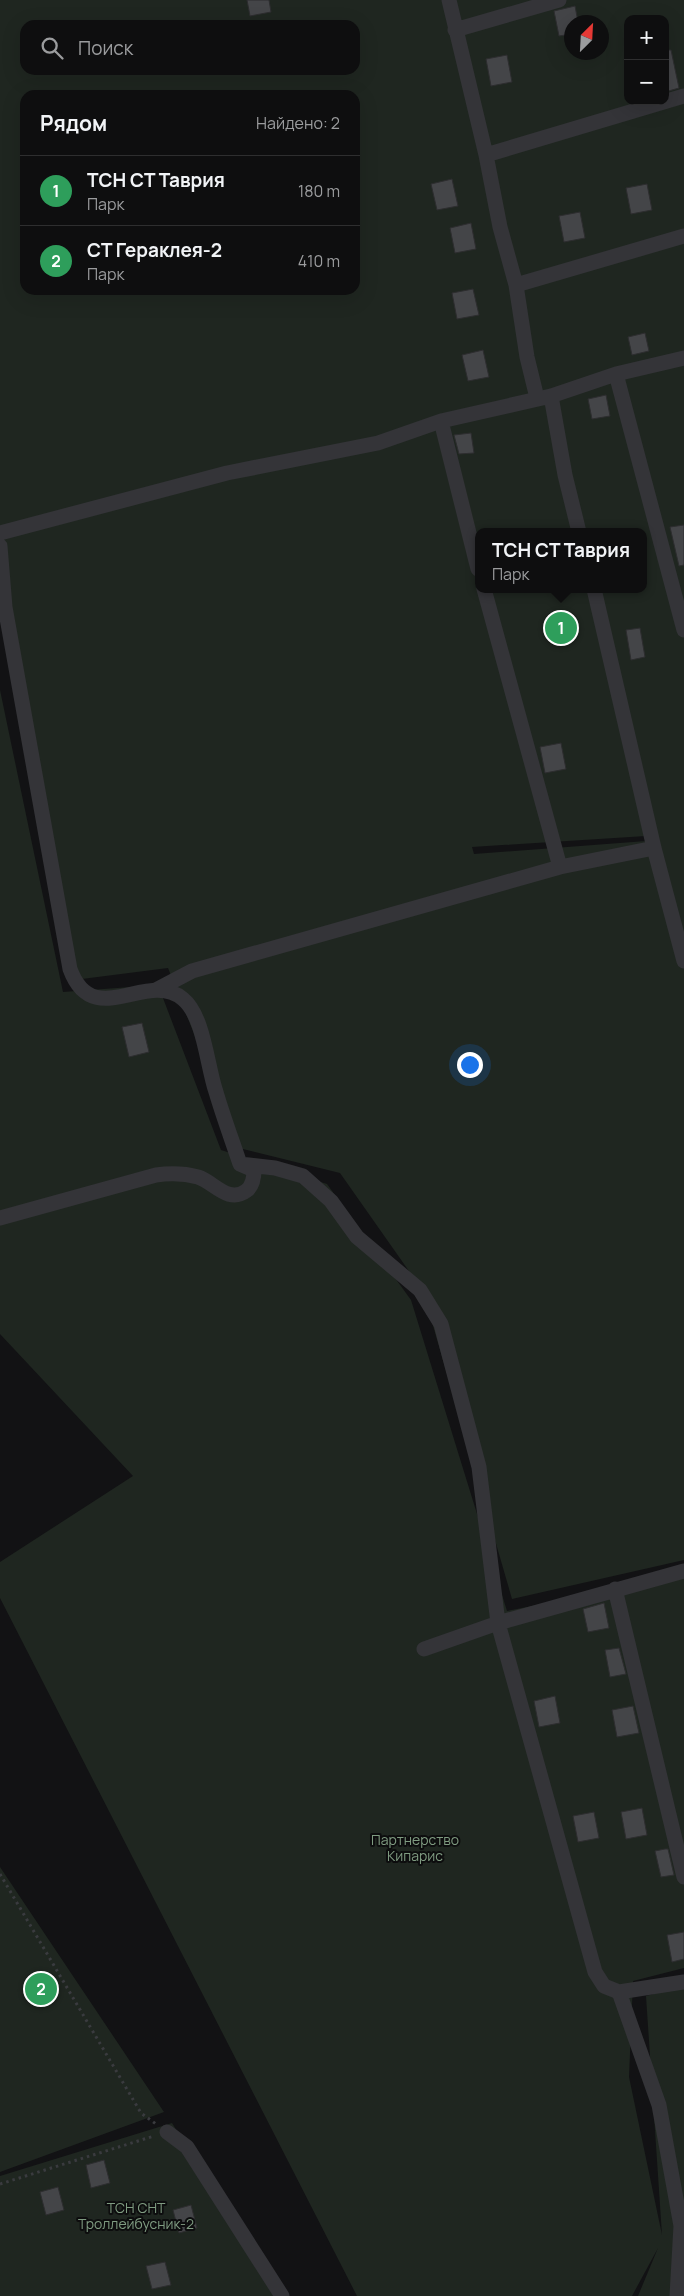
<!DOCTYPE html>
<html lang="ru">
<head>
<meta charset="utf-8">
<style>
  :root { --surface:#0e0e0f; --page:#171718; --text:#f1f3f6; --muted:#9b9c9e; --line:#2e2e2f; --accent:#ea580c }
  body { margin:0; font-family:Manrope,sans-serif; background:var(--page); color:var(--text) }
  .controls { position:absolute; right:15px; top:15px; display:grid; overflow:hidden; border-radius:10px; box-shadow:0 5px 20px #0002 }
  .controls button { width:45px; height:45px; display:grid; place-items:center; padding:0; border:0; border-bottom:1px solid var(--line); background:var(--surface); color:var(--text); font:25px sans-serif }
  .compass { position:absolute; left:564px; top:15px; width:45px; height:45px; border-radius:50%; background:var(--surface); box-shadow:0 5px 20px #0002; rotate:24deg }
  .you { position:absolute; left:469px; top:1064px; width:18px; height:18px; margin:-12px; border:4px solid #fff; border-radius:50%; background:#1a73e8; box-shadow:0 0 0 8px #1a73e833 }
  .badge { display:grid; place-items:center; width:32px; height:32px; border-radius:50%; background:var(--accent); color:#fff; font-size:16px; font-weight:700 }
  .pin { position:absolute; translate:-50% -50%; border:2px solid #fff; box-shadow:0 1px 5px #0006 }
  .popup { position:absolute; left:475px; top:528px; width:172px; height:65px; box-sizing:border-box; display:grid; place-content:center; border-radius:10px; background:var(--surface); filter:drop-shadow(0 1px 4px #0005); font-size:16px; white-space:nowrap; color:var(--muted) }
  .popup b { font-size:19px; color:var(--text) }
  .popup::after { content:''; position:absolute; left:50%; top:100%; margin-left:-10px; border:10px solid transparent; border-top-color:var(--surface) }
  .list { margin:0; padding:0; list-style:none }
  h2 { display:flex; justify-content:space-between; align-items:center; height:65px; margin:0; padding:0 20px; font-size:21px }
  h2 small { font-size:16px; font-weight:400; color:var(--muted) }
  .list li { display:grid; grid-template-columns:32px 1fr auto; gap:15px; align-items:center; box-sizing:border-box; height:70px; padding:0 20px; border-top:1px solid var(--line) }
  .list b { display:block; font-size:19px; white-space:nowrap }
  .list p { margin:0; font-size:16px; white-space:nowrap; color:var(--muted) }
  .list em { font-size:16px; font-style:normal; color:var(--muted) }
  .icon { flex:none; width:28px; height:28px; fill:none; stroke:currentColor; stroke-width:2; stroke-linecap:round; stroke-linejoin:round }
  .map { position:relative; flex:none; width:684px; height:2296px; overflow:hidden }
  .search { position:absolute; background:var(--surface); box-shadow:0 5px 20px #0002; left:20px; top:20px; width:340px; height:55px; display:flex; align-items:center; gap:12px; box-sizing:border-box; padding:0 18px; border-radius:15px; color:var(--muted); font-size:19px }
  .panel { position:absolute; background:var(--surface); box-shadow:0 5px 20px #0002; left:20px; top:90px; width:340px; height:205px; border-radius:15px }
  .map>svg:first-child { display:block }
</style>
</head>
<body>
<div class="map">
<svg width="684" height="2296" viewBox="0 0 684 2296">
  <rect width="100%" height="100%" fill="#121214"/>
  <!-- green -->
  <path fill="#1f2620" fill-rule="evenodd" d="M0,0H684V1560L512,1599L423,1291L340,1173L239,1148L168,968L74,980L0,582ZM628,19H665V101H628ZM338,20L339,25H355V70H25V25H317ZM572,22H602V52H572ZM25,95H355V290H25ZM478,532H644V589H478ZM646,836V841L474,854L472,847Z
    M0,690L63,992L158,985L221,1150L327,1184L411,1300L507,1611L684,1576V1968L633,1981L629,2077L662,2235L646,1996L684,1986V2296H638L658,2248L632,2296H357L0,1598V1562L133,1476L0,1334Z
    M0,1867L164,2112L0,2172Z
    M172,2123L280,2296H0V2176Z"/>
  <!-- building -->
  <path fill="#444548" stroke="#2d2d2f" d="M247,0H269L271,12L250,16Z
    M575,6L578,22H572V34L559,36L554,11Z
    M665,50H671L679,88L665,92Z
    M507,55L512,82L491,86L486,59Z
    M452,179L458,206L437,210L431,184Z
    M647,184L652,210L631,214L626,188Z
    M580,212L585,238L564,242L559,216Z
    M471,223L476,249L455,253L450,228Z
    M473,289L479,315L457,319L452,293Z
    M645,333L649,351L632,355L628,337Z
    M483,350L489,377L468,381L462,355Z
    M606,395L610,416L592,419L588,399Z
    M471,433L474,453L459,454L454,435Z
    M684,525V565L679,566L670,527Z
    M640,628L645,657L631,660L626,630Z
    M561,743L566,769L545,773L540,747Z
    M142,1023L149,1052L129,1057L122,1027Z
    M604,1603L609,1628L588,1632L583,1609Z
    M619,1648L626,1674L610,1677L605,1650Z
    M555,1696L560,1723L539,1727L534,1701Z
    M633,1706L639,1733L617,1737L612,1710Z
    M642,1808L647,1835L626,1839L621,1812Z
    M594,1812L599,1838L578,1842L573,1816Z
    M665,1849H668L674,1875L661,1877L655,1851Z
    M684,1932V1959L672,1962L667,1935Z
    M104,2160L110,2183L91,2188L86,2165Z
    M58,2187L64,2210L46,2215L40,2192Z
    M191,2205L197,2228L179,2233L173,2210Z
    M165,2262L171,2285L152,2289L146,2266Z"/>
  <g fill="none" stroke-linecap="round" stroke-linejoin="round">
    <!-- path -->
    <path stroke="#3a3b3f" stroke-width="3" stroke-dasharray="2.5 4" stroke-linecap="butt" d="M0,1874L141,2113L156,2124
      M0,2184L154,2136"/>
    <!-- street -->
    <path stroke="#343438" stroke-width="15" d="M449,0L486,155L500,227L516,285L527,357L537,398
      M455,30L559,0
      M486,155L684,96
      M516,285L684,236
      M616,374L684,630
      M551,396L565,475L579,532
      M441,421L478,569
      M0,533L227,473L378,443L441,421L551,396L616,374L684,358
      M0,546L5,607L70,969C93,1032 147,969 183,999C204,1016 207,1066 216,1092C223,1116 232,1140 240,1164L254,1170C254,1178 253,1186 246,1191C228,1204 214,1182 198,1177C183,1173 171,1173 156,1175L0,1218
      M484,589L560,867
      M594,589L654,848L684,961
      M156,990L192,971L560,867L654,848
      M240,1164L275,1168L303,1176L331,1201L357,1237L420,1290L441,1324L479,1467L498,1623L595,1972L604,1986L619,1992L684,1982
      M615,1589L684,1877
      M424,1649L498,1623L684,1571
      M619,1992L659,2105L681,2226L677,2296
      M167,2132L187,2147L282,2296"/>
  </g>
  <g text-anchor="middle" stroke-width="4" stroke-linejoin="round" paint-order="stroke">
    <!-- park labels -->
    <g font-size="14" fill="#7f9b81" stroke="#0d0d0e">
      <text x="415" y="1845">Партнерство<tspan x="415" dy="16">Кипарис</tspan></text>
      <text x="136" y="2213">ТСН СНТ<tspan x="136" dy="16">Троллейбусник-2</tspan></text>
    </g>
  </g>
</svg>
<div class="controls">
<button>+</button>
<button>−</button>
</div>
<svg class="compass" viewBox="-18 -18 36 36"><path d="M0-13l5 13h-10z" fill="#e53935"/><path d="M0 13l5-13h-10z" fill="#9b9c9e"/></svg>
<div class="you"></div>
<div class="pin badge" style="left:561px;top:628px;background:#2e9e5b">1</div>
<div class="popup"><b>ТСН СТ Таврия</b>Парк</div>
<div class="pin badge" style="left:41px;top:1989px;background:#2e9e5b">2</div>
<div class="search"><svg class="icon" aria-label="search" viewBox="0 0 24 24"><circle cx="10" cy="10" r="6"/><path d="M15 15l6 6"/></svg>Поиск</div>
<section class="panel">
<h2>Рядом<small>Найдено: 2</small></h2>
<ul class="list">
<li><span class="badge" style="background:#2e9e5b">1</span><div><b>ТСН СТ Таврия</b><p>Парк</p></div><em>180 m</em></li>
<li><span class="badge" style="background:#2e9e5b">2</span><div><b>СТ Гераклея-2</b><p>Парк</p></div><em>410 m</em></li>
</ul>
</section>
</div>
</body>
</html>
